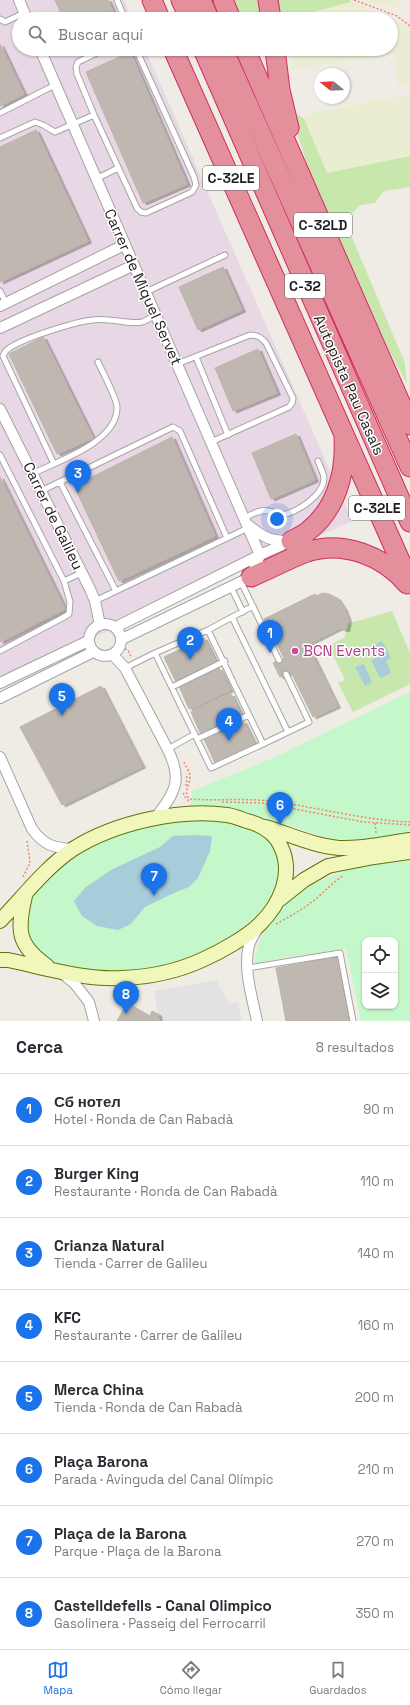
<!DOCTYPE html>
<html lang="es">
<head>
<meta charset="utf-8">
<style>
  :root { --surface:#fff; --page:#f7f7f7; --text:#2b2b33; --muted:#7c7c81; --line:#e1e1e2; --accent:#1a73e8 }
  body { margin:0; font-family:"Space Grotesk",sans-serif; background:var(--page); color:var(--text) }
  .controls { position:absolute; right:12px; bottom:12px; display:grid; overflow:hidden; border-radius:8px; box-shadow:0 1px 3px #0004 }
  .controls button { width:36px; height:36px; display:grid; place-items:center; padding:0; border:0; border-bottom:1px solid var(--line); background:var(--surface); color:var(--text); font:20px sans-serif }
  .compass { position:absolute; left:314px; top:68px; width:36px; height:36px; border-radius:50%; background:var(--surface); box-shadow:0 1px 3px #0004; rotate:288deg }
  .you { position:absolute; left:277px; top:519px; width:14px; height:14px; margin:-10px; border:3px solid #fff; border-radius:50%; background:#1a73e8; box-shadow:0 0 0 6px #1a73e833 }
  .badge { display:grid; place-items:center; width:26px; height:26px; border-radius:50%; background:var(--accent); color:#fff; font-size:13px; font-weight:700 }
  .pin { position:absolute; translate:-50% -33px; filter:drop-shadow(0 1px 2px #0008) }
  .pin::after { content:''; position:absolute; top:21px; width:14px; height:12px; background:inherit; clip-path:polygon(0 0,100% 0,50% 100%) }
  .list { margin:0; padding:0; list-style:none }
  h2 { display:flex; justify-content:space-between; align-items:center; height:52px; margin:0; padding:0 16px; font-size:17px }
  h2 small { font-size:13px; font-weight:400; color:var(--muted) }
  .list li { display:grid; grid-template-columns:26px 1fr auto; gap:12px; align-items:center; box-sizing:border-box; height:72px; padding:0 16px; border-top:1px solid var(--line) }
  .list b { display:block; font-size:15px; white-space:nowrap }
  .list p { margin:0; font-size:13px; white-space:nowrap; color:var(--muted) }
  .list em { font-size:13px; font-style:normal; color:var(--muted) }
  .icon { flex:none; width:22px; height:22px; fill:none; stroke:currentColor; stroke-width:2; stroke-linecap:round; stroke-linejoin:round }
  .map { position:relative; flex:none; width:410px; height:1021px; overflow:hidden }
  .search { position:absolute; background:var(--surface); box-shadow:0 1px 3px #0004; left:12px; right:12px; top:12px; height:44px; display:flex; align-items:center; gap:10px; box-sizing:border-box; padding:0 14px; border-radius:22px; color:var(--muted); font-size:15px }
  .sheet { height:628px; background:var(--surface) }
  nav { display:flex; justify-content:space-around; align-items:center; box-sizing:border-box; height:56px; border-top:1px solid var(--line); background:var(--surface); font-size:11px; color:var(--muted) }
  nav a { display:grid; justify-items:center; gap:2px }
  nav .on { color:var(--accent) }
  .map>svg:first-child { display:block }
</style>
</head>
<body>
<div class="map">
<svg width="410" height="1021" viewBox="0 0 410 1021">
  <defs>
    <filter id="shadow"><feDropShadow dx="3.5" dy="2" stdDeviation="0" flood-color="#0004"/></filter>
  </defs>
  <rect width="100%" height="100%" fill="#efece5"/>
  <!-- industrial -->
  <path fill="#e8d7e4" d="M0,0H124L132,19H19V49H145L352,521L0,680Z"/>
  <!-- farmland -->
  <path fill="#eaedd1" d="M362,0H403L399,8L368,3Z
    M351,2L392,18L410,29V84L398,86L395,54L292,69L290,49H391V19H287Z
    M410,94V156L327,173L304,119L307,114Z"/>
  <!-- grass -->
  <path fill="#c7e7ad" d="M232,0H261L264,19H240Z
    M277,0H350L351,2L287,19H279Z
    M290,109L304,119L327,173L410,156V187L384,191L375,203L360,205L345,221L405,363L407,384L389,350L309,171Z
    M392,611L410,653V684L353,712L338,683L345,680L329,646L345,637L347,624Z"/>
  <!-- park -->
  <path fill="#c4f7ca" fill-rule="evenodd" d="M410,692V833L355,840L331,839L251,814L212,806H191L192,791L273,758Z
    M185,820C213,820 249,819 270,841C274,844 275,851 277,856C278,859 281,864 281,868C281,905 230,940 200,953C166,968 128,974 92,970C72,967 50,965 36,949C20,932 27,902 40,886C55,868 99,841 121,833C141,825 164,823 185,820Z
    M410,861V1021H361L346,949L282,958L255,964C259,910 311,880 358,867C374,863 393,863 410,861ZM365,940H395V1006H365Z"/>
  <!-- parking -->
  <path fill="#e2e2e2" d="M216,980L230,1004L238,1002L242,1021H159L154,991Z"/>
  <!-- water -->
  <path fill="#a7cddb" d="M382,641L391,658L386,661L391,673L380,678L371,660L376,658L371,646Z
    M364,664L372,682L365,686L355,667Z
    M194,835L212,836L210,851L198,878L189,887L174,893L145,907L131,924L118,930L97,926L82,916L74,901L86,887L111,870L160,847L173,836Z"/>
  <!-- building -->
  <path fill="#bfb8b1" stroke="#c0b3a8" filter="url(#shadow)" d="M55,0H108L113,11L95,19H63Z
    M0,44L24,94L0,106Z
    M130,52L187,184L143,203L86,72Z
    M36,130L88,241L0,282V147Z
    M223,267L242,310L198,330L179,287Z
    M43,337L93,438L57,454L9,354Z
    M258,349L277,393L233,411L215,368Z
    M296,434L315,480L271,499L252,453Z
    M172,437L215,536L119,581L74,486Z
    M0,477L65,609L0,642Z
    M322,593L329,594L337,598L344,609L348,620L346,630L339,628L307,644L337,706L313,717L291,672L280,677L273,663L284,658L264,619L315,594L317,596Z
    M204,638L216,663L176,682L164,657Z
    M219,668L230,690L189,709L179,686Z
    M101,686L142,766L62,805L20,727Z
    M231,694L241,715L201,735L191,712Z
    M243,721L254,743L215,763L204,739Z
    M336,957L348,1021H286L276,968Z
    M127,1003L150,1016L152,1011L158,1014L159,1021H117Z"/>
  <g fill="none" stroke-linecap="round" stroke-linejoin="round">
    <defs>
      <path id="lane" d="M117,0L122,12L119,19
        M0,19L5,22L24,13
        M105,49L78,62L76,67L77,74L94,115L137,208L141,212L146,213L192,192L196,185L194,177L136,49
        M0,113L55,85
        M0,138L35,122L43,125L55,132L94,115
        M96,179L118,168
        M0,291L6,303
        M146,292L225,255
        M196,357L228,435
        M177,364L250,335C257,335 261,337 266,343L293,398L292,403L289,407L211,442
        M0,455L64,581L70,602L69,614L64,617L0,651
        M54,464L3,356C4,353 5,351 8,349C23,338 74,322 93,320C109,317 128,325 142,322C146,321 151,317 156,315
        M32,474C58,461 118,442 117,407C117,399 102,371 98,362
        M60,482L116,591
        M41,491L173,427L180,431L227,538
        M244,518C251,515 260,509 268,511C275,512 279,515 286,514C300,510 323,495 324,479C324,473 320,467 318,461
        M64,581L81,573
        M241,582L279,660
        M231,587L243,612
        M95,601L248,528
        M232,617L288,732L309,722L286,674
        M208,630L263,744L211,768L155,653Z
        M208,630L253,606
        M125,668L155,653
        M172,687L225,661
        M197,739L249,715
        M263,744L288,732
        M168,749L195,734
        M248,968L340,953L353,1021"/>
      <path id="street" d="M19,0L27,19
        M40,49L260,555L251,577L122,639
        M0,306L124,245
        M0,328L134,265
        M0,409L90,589L95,601L100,625
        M248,525C262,536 269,541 287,541
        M89 640a16 16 0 1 1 32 0a16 16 0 1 1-32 0Z
        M116,627L260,555L291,541
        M113,655L125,668L166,746C183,778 177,791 155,818
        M0,683L88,641
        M0,698L93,652
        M0,757L32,829C44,845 53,848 73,849
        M62,973L75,984L89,1002L94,1021
        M257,1021C252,997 243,969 249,945C251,939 255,933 258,928"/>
      <path id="secondary" d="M265,827C289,834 314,846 339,848C363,849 387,843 410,840
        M25,896C17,930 17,945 47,966
        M280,899L304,880L328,866L374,857L410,852
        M0,921C22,898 47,866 73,849C114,823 179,808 227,815C234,816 241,819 247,821C262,825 275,832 281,847C294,874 280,904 260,924C247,937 220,952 202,960C178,971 149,977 122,978C84,980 46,968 8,960H0"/>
      <path id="highway" d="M152,0L160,19
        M181,0L190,19
        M201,0L209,19
        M223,0L231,19
        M268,0L271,19
        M173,49L410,583
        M203,49L410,522
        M223,49L410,467
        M245,49L410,425
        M275,49L280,90L289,128
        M291,541C296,538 302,536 307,532C336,510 346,473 344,438
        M251,577C270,569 288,559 307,552C343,540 384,556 407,584"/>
    </defs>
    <!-- lane casing -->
    <use href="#lane" stroke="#a5a5a5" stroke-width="7"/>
    <!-- street casing -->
    <use href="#street" stroke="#a5a5a5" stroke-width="12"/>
    <!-- secondary casing -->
    <use href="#secondary" stroke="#627209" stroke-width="16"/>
    <!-- highway casing -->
    <use href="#highway" stroke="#d42b5e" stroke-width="21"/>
    <!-- path -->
    <path stroke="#f48471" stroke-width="1.5" stroke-dasharray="2 2" stroke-linecap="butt" d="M354,0L397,16L410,26
      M125,649L128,650L131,657
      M184,762C186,767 190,772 190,777C190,786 182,792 190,799C217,801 243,798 270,801C317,807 362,820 410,822
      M186,786L187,778L186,774
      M183,793L185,797L189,801
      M222,802L262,803L364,822L410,825
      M375,823L376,833
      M23,877L30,863L27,840
      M276,924C291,916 305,908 318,897C327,889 334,882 344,875"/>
    <!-- lane -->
    <use href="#lane" stroke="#fff" stroke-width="5"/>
    <!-- street -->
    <use href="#street" stroke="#fff" stroke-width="10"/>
    <!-- secondary -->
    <use href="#secondary" stroke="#f1f7bb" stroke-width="14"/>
    <!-- highway -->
    <use href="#highway" stroke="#e3909c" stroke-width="19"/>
  </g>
  <!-- markers -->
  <circle fill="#d1479c" stroke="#fff" stroke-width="1.5" cx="295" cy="651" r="4"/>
  <g text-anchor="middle" stroke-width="3" stroke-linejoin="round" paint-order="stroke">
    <!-- shield labels -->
    <g fill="#fff" stroke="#626262" stroke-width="1">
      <rect x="203" y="166" width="56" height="24" rx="3"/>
      <rect x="294" y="213" width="58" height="24" rx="3"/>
      <rect x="285" y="274" width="40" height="24" rx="3"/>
      <rect x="349" y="496" width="56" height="24" rx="3"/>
    </g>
    <g font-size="14" font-weight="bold" fill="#1e1e1e">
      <text x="231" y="183">C-32LE</text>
      <text x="323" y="230">C-32LD</text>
      <text x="305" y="291">C-32</text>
      <text x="377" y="513">C-32LE</text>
    </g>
    <!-- street labels -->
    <g font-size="15" fill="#1e1e1e" stroke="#fff">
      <text transform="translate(143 287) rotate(66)" y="5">Carrer de Miquel Servet</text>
      <text transform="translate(349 385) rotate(66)" y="5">Autopista Pau Casals</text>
      <text transform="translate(53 516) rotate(64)" y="5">Carrer de Galileu</text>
    </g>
    <!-- hotel labels -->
    <g font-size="15" fill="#b23c85" stroke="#fff" text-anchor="start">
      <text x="303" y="656">BCN Events</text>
    </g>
  </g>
</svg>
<div class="controls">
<button><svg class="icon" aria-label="locate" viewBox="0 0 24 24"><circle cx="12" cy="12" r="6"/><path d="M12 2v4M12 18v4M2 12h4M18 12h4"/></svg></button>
<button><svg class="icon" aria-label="layers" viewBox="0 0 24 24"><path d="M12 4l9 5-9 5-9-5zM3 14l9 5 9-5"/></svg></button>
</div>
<svg class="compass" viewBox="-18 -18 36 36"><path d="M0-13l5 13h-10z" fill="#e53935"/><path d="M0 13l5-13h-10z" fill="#7c7c81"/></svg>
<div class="you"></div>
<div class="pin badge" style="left:270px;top:653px">1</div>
<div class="pin badge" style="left:190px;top:660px">2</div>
<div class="pin badge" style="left:78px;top:493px">3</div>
<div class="pin badge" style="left:229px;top:741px">4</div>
<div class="pin badge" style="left:62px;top:716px">5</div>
<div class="pin badge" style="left:280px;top:825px">6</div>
<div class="pin badge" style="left:154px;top:896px">7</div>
<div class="pin badge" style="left:126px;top:1014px">8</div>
<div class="search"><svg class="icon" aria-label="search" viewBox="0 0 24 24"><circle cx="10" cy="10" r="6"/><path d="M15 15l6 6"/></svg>Buscar aquí</div>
</div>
<section class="sheet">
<h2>Cerca<small>8 resultados</small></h2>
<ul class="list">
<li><span class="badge">1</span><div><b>Сб нотел</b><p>Hotel · Ronda de Can Rabadà</p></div><em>90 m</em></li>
<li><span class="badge">2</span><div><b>Burger King</b><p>Restaurante · Ronda de Can Rabadà</p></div><em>110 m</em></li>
<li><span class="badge">3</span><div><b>Crianza Natural</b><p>Tienda · Carrer de Galileu</p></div><em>140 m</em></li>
<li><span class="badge">4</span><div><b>KFC</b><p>Restaurante · Carrer de Galileu</p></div><em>160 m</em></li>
<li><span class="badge">5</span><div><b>Merca China</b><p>Tienda · Ronda de Can Rabadà</p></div><em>200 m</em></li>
<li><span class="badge">6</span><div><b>Plaça Barona</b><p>Parada · Avinguda del Canal Olímpic</p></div><em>210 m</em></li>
<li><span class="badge">7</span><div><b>Plaça de la Barona</b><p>Parque · Plaça de la Barona</p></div><em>270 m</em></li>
<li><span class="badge">8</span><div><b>Castelldefells - Canal Olimpico</b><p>Gasolinera · Passeig del Ferrocarril</p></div><em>350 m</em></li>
</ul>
</section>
<nav>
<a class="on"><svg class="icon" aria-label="map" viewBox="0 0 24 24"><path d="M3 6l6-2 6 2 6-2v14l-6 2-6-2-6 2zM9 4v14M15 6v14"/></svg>Mapa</a>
<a><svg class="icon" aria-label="directions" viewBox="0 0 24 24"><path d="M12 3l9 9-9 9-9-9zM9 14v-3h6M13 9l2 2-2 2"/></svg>Cómo llegar</a>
<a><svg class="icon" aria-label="saved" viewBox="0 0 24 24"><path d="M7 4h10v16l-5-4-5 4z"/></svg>Guardados</a>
</nav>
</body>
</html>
